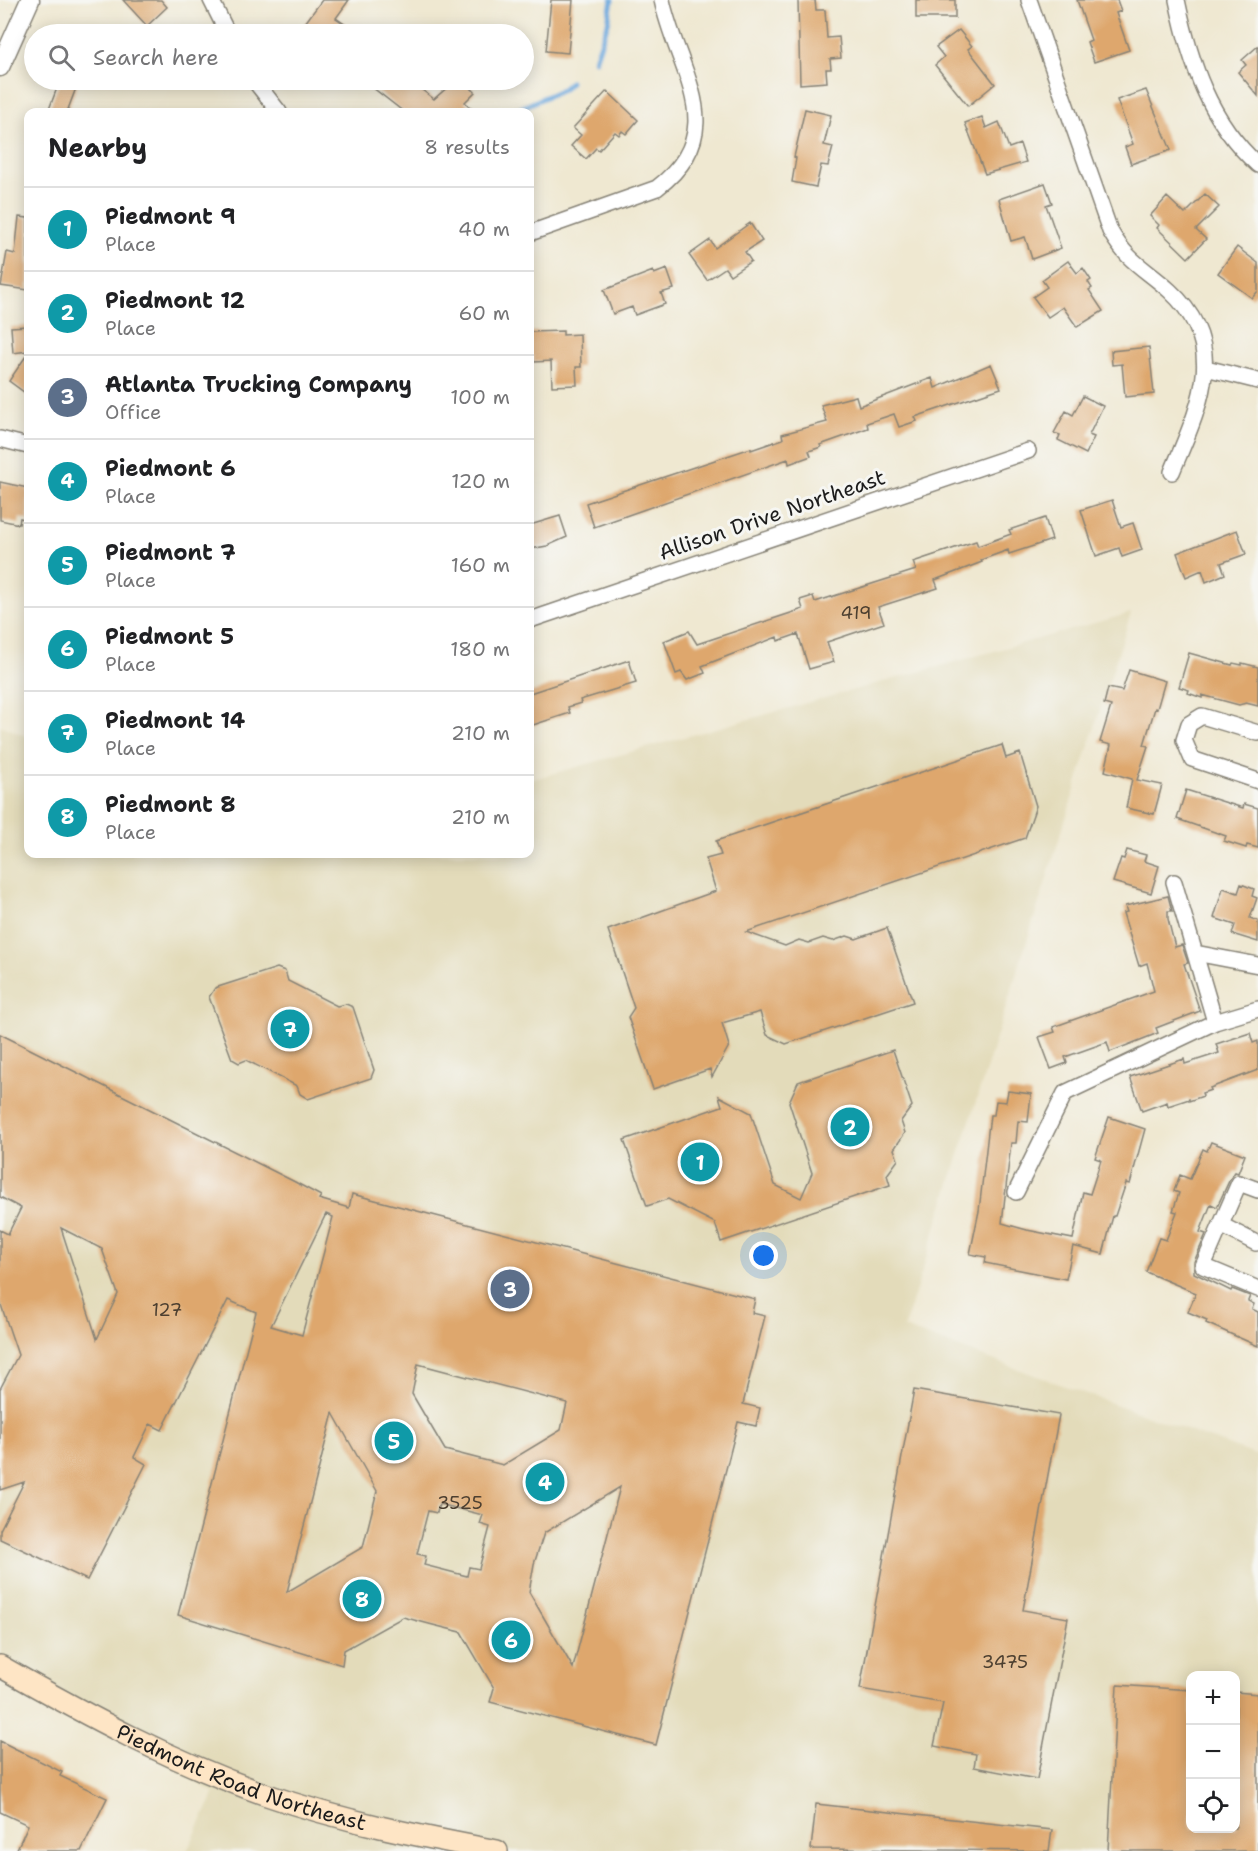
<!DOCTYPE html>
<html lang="en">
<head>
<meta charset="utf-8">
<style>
  :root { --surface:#fff; --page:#f6f6f6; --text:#202124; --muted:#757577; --line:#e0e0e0; --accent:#d1495b }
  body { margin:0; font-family:"Shantell Sans",sans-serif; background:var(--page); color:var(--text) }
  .controls { position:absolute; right:18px; bottom:18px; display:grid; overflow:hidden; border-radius:12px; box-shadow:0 3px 15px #0003 }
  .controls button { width:54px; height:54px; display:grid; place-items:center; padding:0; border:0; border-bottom:2px solid var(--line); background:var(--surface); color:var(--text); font:30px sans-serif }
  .you { position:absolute; left:764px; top:1256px; width:21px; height:21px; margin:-15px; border:4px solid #fff; border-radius:50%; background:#1a73e8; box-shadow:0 0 0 9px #1a73e833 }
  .badge { display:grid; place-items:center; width:39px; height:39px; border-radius:50%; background:var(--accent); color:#fff; font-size:20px; font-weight:700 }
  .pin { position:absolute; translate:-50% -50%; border:3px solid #fff; box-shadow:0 2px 6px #0006 }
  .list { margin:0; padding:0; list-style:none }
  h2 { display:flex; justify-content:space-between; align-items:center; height:78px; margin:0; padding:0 24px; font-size:26px }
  h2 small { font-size:20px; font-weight:400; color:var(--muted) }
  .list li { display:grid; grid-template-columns:39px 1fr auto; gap:18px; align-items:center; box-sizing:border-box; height:84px; padding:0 24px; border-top:2px solid var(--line) }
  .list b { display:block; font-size:22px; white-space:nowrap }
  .list p { margin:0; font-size:20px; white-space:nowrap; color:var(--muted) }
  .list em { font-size:20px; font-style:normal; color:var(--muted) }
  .icon { flex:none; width:33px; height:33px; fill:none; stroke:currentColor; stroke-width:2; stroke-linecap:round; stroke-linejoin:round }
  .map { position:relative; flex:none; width:1258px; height:1851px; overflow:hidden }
  .search { position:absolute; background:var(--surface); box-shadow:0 3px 15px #0003; left:24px; top:24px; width:510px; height:66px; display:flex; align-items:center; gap:15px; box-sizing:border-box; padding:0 21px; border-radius:33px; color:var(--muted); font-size:22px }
  .panel { position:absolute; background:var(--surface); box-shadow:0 3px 15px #0003; left:24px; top:108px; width:510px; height:750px; border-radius:12px }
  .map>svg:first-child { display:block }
</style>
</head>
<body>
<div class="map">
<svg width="1258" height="1851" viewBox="0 0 1258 1851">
  <rect width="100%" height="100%" fill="#f6f6f2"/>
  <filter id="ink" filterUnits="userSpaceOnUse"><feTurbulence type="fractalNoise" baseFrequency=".0167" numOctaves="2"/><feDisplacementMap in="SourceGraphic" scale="12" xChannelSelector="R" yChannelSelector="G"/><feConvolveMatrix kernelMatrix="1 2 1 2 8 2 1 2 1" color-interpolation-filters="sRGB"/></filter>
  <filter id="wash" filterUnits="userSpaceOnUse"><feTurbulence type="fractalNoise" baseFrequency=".008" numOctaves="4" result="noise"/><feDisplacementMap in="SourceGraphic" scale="24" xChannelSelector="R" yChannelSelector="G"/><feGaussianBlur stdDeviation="1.35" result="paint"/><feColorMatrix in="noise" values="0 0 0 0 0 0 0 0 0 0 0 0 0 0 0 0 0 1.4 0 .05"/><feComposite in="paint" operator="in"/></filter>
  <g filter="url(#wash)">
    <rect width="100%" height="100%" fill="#efe8d1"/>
    <!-- built -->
    <path fill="#e3dbba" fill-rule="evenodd" d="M1131,613L904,1328L1258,1456V1851H187L215,1793L0,1666V725L28,737V854H530V780ZM1190,1676H1236V1828H1190Z"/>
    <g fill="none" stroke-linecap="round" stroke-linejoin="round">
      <!-- stream -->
      <path stroke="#6ca9de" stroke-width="5" d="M595,60L608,23L612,0
        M512,112L563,89L570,82"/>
    </g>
    <g id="blocks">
      <!-- building -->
      <path fill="#dea76d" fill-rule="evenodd" d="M123,0H161L167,7L147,26Z
        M322,0H349L336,18L359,34H297Z
        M551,0H573L568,53L546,51Z
        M798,0H815L816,10H825L827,38L839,37L841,58L830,59L831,69H826L827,82L800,84Z
        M916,0H955V18H916Z
        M1077,0H1117L1121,11L1116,13L1129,50L1094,62L1087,42L1091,40Z
        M959,30L972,46L968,49L995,84L968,106L935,65L944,57L936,47Z
        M1258,46V96L1238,72L1246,65L1242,60Z
        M60,80H79L67,112H48Z
        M363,80H409L434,99L449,86L463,80L475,92L465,102L475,112H404Z
        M1146,90L1171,150L1131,164L1125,147L1133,144L1117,100Z
        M607,91L638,120L626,134L622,131L619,135L615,132L599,150L596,148L586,159L571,146L581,135L573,128Z
        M805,109L831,115L824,145L833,147L828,166L821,165L816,187L792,182L796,158L794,157Z
        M982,117L986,128L999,122L1009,148L1020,144L1026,162L985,174L965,123Z
        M1045,183L1052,203L1046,205L1061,248L1032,259L1025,237L1011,241L999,199Z
        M1205,194L1219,207L1196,230L1206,239L1188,258L1157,228L1159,225L1150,216L1167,197L1185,214Z
        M19,217L28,218V290L1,286L7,252L15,254Z
        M750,223L762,241L745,252L751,261L730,275L725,268L707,280L689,255L710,240L715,248Z
        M1237,247L1258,263V291L1252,298L1218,273Z
        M1068,261L1077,273L1083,268L1091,280L1088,282L1092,288L1089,290L1103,311L1077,327L1063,307L1048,317L1033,297L1047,287L1042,280Z
        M667,269L674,289L661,293L665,304L635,315L632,307L613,314L604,290L653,271L654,274Z
        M28,326V351L13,353L11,327Z
        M563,331V335L580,334L581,367H576L577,385L552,386L551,361L534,362L533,356H530V332Z
        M1149,347L1154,394L1125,397L1122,364L1112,365L1111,351Z
        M28,353V395L9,381Z
        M991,364L1001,388L915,417L917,421L899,427L894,414L867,423L868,428L820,445L821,447L809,451L811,456L789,464L788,459L594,527L586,503L751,448V450L783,439L782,434L827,422L821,405L856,396L859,406L932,378L935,388Z
        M1083,396L1103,406L1089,435L1094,437L1086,454L1058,440L1060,435L1054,433L1066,411L1073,415Z
        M0,482L28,488V520L20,518L19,524L0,520Z
        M1112,500L1121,527L1133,523L1142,550L1122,557L1119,548L1096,556L1081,510Z
        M560,516L567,537L547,546L530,549V525Z
        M1045,518L1052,540L1009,554L1008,550L981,560L982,562L935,580L938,588L878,607L884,623L827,642L834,662L809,669L798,634L778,641L777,637L702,666L705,673L687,680L681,672L676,674L664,641L689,631L697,644L803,609L800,600L813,596L815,602L916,570L913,562L976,541L978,546L1011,534L1009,530Z
        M1237,530L1246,554L1221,563L1225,574L1206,582L1202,570L1186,577L1177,553Z
        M1189,653L1232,665L1233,663L1242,665V663L1258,667V706L1246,703L1239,705L1202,695V698L1188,693L1189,690L1179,687Z
        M629,660L636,683L580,700L581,703L568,707L570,713L530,726V693Z
        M1129,670L1165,681L1157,709L1155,708L1144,745L1148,746L1137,780L1162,785L1154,814L1126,808L1132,779L1105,771L1111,745L1100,742L1111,706L1104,704L1108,688L1122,691Z
        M1002,745L1006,758L1020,753L1036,806L1025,838L746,932L785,946L799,940L809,943L823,938L833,941L847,936L856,939L887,928L913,1002L786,1044L767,1035L760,1012L722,1023L729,1046L712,1077L710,1069L653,1089L628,1017L634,1008L608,930L716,891L706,859L721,855L716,841Z
        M1186,790L1243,808L1244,804L1258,808V848L1247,845L1246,848L1224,841L1226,836L1177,819Z
        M1127,850L1146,855L1144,861L1159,866L1151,893L1113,882L1121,858L1124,859Z
        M1241,884L1254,889L1252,896L1257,898L1250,918L1258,921V942L1232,934L1235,925L1214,918L1223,888L1238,893Z
        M1168,896L1172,911H1168V919L1175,947L1182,945L1188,963L1184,964L1200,1011L1156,1028L1158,1033L1110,1052L1107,1042L1065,1057L1067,1063L1051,1069L1039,1037L1055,1032L1053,1027L1154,991L1147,963L1139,966L1123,913L1127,912L1125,906Z
        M277,968L285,971L288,981L337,1006L346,1004L353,1007L374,1070L371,1078L308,1099L300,1094L297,1086L246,1060L239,1063L232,1059L209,997L215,988Z
        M1250,1033L1253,1043L1258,1041V1070L1210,1088L1211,1090L1202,1093L1203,1096L1189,1101V1099L1168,1106L1167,1102L1142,1111L1130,1077L1184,1059L1185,1064L1219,1053L1216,1044Z
        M0,1034L295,1182L321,1196L319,1199L349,1208L352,1194L755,1299L752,1313L765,1316L743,1404L760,1408L756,1426L738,1422L656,1745L490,1702L494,1688L461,1632L433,1625L403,1617L344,1650L342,1665L178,1615L256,1312L228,1300L162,1430L150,1424L134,1457L146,1464L87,1580L0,1539V1530L24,1482L0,1490V1389L18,1355L0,1302V1230L8,1234L21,1208L0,1197ZM326,1214L333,1217L302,1335L271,1326ZM61,1228L102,1249L118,1294L97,1339ZM418,1364L567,1403L561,1430L503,1465L445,1450L412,1394ZM333,1413L377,1491L363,1547L287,1592ZM620,1487L599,1568L573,1668L529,1592L534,1564L544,1533ZM439,1504L483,1515L480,1524L490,1527L479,1569L469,1567L467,1576L424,1565L426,1556L417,1554L428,1511L437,1513Z
        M893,1050L912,1106L901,1121L905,1133L894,1149L898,1160L887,1175L890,1185L721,1242L715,1223L668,1199L647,1206L624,1140L722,1106L719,1096L751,1113L775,1185L801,1198L812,1173L789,1102L798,1082Z
        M1008,1091L1031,1094L1028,1122L1018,1121L1016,1143H1011L1002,1223L1027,1230L1073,1239L1083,1192L1090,1194L1101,1160L1095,1158L1109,1117L1145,1129L1130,1184L1126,1183L1115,1216H1113L1103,1254L1073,1246L1066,1279L985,1263L986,1257L970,1254L979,1211L990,1115H994L996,1101L1006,1102Z
        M1211,1142L1245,1155L1238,1173L1235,1172L1230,1179L1217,1207L1211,1204L1200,1232L1206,1234L1194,1262V1273L1231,1291L1232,1289L1250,1296L1248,1301L1254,1304L1252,1309L1258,1312V1346L1206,1323L1207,1320L1188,1312L1196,1293L1146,1272L1159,1238L1166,1240L1177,1212L1173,1211L1179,1193L1174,1191L1180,1175L1190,1179L1203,1149L1207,1151Z
        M914,1390L1059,1415L1023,1610L1068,1618L1037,1779L974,1767L976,1754L934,1746L943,1703L860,1689Z
        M1117,1685L1191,1690V1828H1236V1692L1258,1694V1851H1108Z
        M0,1741L62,1772L60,1776L107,1798L81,1851H16L28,1825L0,1812Z
        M816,1804L1052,1830L1049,1851L811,1849Z"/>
    </g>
  </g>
  <g filter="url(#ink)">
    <use href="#blocks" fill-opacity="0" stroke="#868276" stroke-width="1.5"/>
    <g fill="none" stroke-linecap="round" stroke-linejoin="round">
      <defs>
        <path id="minor" d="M211,0L228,34
          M1029,0L1110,231C1129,264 1144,267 1170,291C1231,347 1198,409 1172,472
          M1177,0C1190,62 1209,121 1258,165
          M254,80L279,112
          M530,233L657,188C733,130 677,72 662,0
          M1206,368L1258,381
          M0,439L28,446
          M530,620L1028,451
          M1258,733L1202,716L1189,724L1184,740L1192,759L1258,781
          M1174,882L1215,1022
          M1195,953L1258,965
          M1258,1190L1239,1183L1203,1266L1258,1289
          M1016,1192L1065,1093L1215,1022L1258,1009
          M1221,1225L1256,1243"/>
        <path id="tertiary" d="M0,67L30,0"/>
        <g id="secondary">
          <path id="s1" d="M0,1666C86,1715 173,1762 267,1795C342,1821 419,1836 497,1851"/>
        </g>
      </defs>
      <!-- minor casing -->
      <use href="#minor" stroke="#868276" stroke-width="18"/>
      <!-- tertiary casing -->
      <use href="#tertiary" stroke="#868276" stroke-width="21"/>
      <!-- secondary casing -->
      <use href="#secondary" stroke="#868276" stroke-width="24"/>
      <!-- minor -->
      <use href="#minor" stroke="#fff" stroke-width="15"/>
      <!-- tertiary -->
      <use href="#tertiary" stroke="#fff" stroke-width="18"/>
      <!-- secondary -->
      <use href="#secondary" stroke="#fee5c5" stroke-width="21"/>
    </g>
  </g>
  <g text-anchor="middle" stroke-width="6" stroke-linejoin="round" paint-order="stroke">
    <!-- number labels -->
    <g font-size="18" fill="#4c3f30">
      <text x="856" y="619">419</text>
      <text x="167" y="1316">127</text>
      <text x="460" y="1509">3525</text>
      <text x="1005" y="1668">3475</text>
    </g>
    <!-- street labels -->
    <g font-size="21" fill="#1c1c1c" stroke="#f6f6f2">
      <text transform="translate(772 515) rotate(-19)" y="7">Allison Drive Northeast</text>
      <text dy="7" stroke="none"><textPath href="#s1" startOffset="267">Piedmont Road Northeast</textPath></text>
    </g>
  </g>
</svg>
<div class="controls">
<button>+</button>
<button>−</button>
<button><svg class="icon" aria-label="locate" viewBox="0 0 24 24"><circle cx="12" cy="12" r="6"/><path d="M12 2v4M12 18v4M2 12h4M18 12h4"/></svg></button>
</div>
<div class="you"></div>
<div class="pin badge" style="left:700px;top:1162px;background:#0f9aa8">1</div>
<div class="pin badge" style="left:850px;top:1127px;background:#0f9aa8">2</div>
<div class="pin badge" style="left:510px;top:1289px;background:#5c6f8a">3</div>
<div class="pin badge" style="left:545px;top:1482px;background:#0f9aa8">4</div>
<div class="pin badge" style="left:394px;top:1441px;background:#0f9aa8">5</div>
<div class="pin badge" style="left:511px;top:1640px;background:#0f9aa8">6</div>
<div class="pin badge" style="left:290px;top:1029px;background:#0f9aa8">7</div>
<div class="pin badge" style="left:362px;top:1599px;background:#0f9aa8">8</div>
<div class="search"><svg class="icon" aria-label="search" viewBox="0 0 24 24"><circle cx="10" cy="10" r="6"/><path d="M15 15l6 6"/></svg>Search here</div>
<section class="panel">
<h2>Nearby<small>8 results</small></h2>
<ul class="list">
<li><span class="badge" style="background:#0f9aa8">1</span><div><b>Piedmont 9</b><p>Place</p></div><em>40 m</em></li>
<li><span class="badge" style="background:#0f9aa8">2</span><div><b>Piedmont 12</b><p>Place</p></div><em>60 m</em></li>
<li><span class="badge" style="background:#5c6f8a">3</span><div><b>Atlanta Trucking Company</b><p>Office</p></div><em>100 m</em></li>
<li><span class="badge" style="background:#0f9aa8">4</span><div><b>Piedmont 6</b><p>Place</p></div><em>120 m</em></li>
<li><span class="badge" style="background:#0f9aa8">5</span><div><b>Piedmont 7</b><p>Place</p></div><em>160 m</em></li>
<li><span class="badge" style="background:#0f9aa8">6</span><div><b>Piedmont 5</b><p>Place</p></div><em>180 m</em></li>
<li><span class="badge" style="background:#0f9aa8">7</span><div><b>Piedmont 14</b><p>Place</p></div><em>210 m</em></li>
<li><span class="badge" style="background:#0f9aa8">8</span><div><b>Piedmont 8</b><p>Place</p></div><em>210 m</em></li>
</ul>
</section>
</div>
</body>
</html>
